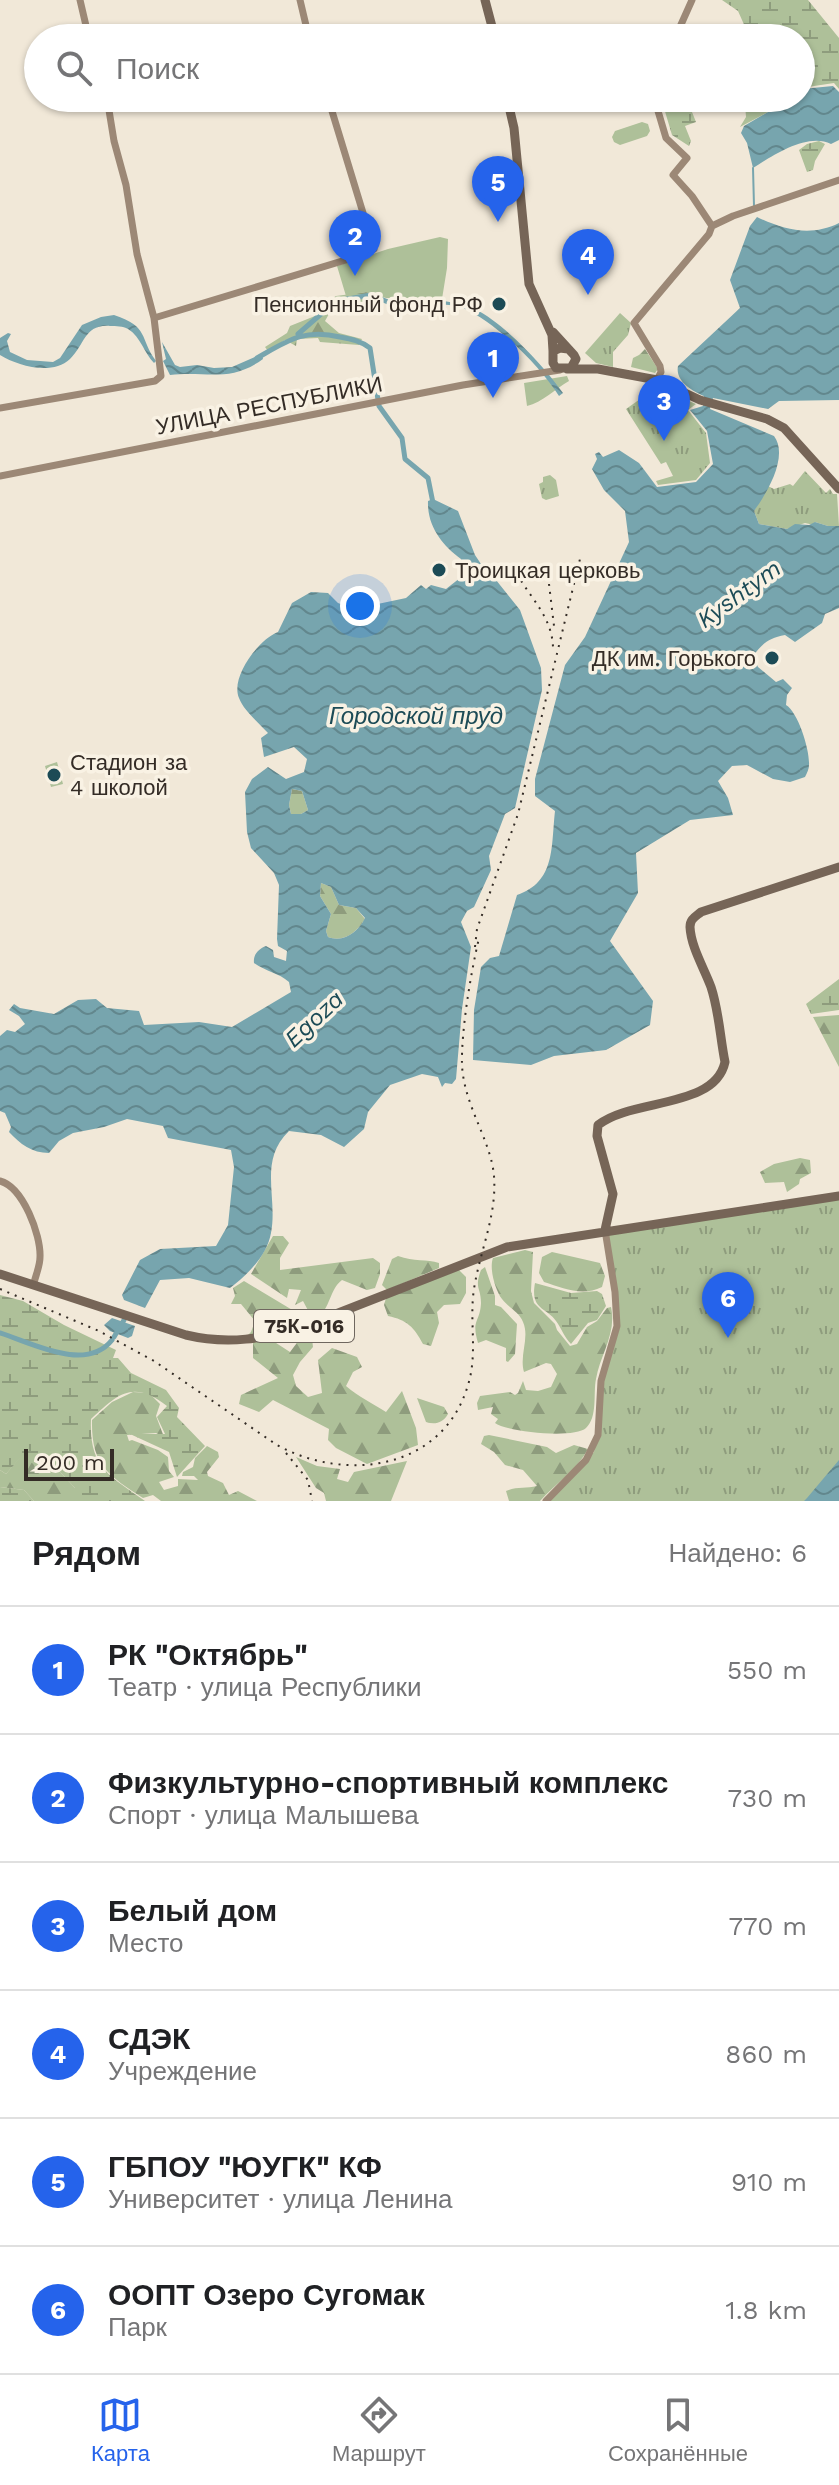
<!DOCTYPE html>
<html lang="ru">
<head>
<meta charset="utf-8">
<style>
  :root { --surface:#fff; --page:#f6f6f6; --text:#202124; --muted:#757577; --line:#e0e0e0; --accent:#2563eb }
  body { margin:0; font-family:"Work Sans",sans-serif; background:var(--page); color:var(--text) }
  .scale { position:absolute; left:24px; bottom:20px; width:90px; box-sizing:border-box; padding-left:8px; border:4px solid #342c26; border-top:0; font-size:22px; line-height:28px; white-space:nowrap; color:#342c26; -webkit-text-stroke:6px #f9f2e4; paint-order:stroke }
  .you { position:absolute; left:360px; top:606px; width:28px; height:28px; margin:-20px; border:6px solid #fff; border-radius:50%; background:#1a73e8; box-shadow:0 0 0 12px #1a73e833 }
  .badge { display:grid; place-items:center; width:52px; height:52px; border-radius:50%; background:var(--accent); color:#fff; font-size:26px; font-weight:700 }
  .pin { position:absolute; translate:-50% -66px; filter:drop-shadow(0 2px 4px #0008) }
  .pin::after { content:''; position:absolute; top:42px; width:28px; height:24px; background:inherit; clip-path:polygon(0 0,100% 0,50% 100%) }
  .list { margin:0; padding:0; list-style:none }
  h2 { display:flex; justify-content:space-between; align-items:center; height:104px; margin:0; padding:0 32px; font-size:34px }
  h2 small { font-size:26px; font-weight:400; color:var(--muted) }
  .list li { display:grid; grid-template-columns:52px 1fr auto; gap:24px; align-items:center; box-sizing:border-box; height:128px; padding:0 32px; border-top:2px solid var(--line) }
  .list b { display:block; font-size:30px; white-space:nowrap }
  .list p { margin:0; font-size:26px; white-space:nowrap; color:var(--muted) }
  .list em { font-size:26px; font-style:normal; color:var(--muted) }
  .icon { flex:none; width:44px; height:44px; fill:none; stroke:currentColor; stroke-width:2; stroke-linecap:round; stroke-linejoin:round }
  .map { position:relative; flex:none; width:839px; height:1501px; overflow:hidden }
  .search { position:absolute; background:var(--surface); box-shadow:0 2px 6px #0004; left:24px; right:24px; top:24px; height:88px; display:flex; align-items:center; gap:20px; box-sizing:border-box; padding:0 28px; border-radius:44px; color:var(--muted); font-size:30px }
  .sheet { height:872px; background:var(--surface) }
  nav { display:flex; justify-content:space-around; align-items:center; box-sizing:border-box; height:112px; border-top:2px solid var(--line); background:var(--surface); font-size:22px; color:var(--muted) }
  nav a { display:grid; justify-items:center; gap:4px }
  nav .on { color:var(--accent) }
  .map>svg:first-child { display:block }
</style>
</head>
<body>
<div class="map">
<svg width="839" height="1501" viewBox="0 0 839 1501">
  <defs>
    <pattern id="forest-firs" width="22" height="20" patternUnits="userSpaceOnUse" patternTransform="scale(2)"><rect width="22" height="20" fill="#aec099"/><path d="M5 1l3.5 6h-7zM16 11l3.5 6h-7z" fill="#8e9c7d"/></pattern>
    <pattern id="wetland-marsh" width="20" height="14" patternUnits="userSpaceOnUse" patternTransform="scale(2)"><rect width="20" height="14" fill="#aec099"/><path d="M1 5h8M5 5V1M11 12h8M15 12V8" fill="none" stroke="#8e9c7d"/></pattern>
    <pattern id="park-tufts" width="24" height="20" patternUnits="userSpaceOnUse" patternTransform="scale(2)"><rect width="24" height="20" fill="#aec099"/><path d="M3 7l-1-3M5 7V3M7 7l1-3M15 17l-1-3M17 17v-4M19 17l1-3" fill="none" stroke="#8e9c7d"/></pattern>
    <pattern id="water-waves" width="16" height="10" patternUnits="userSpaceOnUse" patternTransform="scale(2)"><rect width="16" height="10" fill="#77a5ae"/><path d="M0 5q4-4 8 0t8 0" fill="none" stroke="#62878d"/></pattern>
  </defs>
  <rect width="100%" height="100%" fill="#f1e8d8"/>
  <!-- forest -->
  <path fill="url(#forest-firs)" d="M366,292L375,293L369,304L356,302L330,312L325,321L339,333L362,339L359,345L320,342L318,338L297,339L296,346L285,340L268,351L265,347L287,333L290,326L315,316L322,305L336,296Z
    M645,349L658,369L655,373L631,367L633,358L639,355Z
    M292,789L302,791L308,810L301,814H291L289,805Z
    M321,883L331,887L339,905L356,908L365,919C357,932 344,943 328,937L326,931L331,914L320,896Z
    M839,1015V1067L813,1017Z
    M800,1158L810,1160L811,1173L800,1179L799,1184L787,1192L784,1182L765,1183L760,1172L774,1164Z
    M273,1236H283L289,1243L280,1258V1270L373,1258L380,1263V1274L375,1288L367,1290L342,1280C329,1290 331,1308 317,1318L311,1316L303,1301L295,1305L301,1290L289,1289L287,1298L251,1274Z
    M525,1250L533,1252L531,1291L534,1303L555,1324L557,1330L570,1346L577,1344L587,1327L597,1321L607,1308L611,1307C617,1333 600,1355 596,1379C593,1393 598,1417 586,1428C574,1439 507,1432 495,1423L498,1419L491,1414L493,1407L478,1410L477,1403L480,1396L510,1392L515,1395L518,1393L523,1381L526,1390L538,1391L551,1387L557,1374L551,1364L546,1363L524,1372C519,1355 530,1338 523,1322C519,1312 509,1308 502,1299C495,1290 489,1268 493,1258Z
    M552,1252L600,1263L605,1276L602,1287C582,1297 563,1288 544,1282L539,1273L542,1257Z
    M398,1256C414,1262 427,1259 439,1263V1268L387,1290L382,1285L392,1259Z
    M485,1267L495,1296V1305L501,1307L517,1324L515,1354L508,1362L506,1361V1348L486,1340L478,1343C471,1319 480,1323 481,1303C481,1287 474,1289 481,1270Z
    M459,1270L466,1277V1293L460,1304L444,1305L437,1312L439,1323L431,1346L423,1344C414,1327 407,1320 388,1316L384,1305L386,1298Z
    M244,1281L299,1314L307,1321L261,1337L245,1338L251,1332L255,1321L241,1304H231L235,1296L233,1288Z
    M335,1317L341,1323L340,1329L325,1323L312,1339L313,1347L300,1362L293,1375L296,1386L308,1397L322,1393L318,1360L332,1348L357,1357L362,1367L353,1372L346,1386C359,1397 372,1403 386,1412L402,1391L416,1428L418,1445L367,1464L336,1448L328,1440L329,1429L273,1400L259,1412L239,1404L241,1395L278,1378L253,1358V1342L273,1341L290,1352L309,1327L314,1325L317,1330L323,1321Z
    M133,1392L149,1393L160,1404L156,1416L164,1437L156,1433L127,1435L129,1441L132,1440L158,1450L168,1457L169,1471L174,1477L159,1482L164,1490L178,1486V1479L198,1480L194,1476H182L183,1472L193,1467L195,1458L207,1446L218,1452L219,1457L207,1472L208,1476L223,1483L229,1495L238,1491L257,1501H161L153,1495L143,1498C108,1475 91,1465 92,1420L112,1402Z
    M417,1398L444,1407L448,1414C443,1423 435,1425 426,1422Z
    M489,1435L547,1447L556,1453L574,1445L588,1449C577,1470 556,1483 540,1501H509L506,1491C517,1486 526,1489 537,1486L523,1470L505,1465L494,1452L481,1444L484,1436Z
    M21,1456L41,1467L52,1463L75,1488V1501H34L24,1490L0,1487V1470L6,1474Z
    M296,1457L317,1466L340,1469L337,1479L348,1482L354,1472L407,1461L391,1501H326L324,1493L316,1488Z"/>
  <!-- wetland -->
  <path fill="url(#wetland-marsh)" d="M722,0H808L839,38V89L834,83L801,88V38H750L738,11Z
    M719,24L738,38H706L709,27Z
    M661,98H777L768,112L740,127L746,117L745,104C726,97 709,100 692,112L696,122L685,126L691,141L689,146L672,135Z
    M819,141L825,144L815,161L813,170L807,172L799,150L807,144Z
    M839,979V1010L811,1014L806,1004Z
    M535,1283L571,1293L597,1291L602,1294L606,1306L597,1320L588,1323L571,1344C564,1337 562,1329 556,1321C546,1307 530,1310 535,1283Z
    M0,1295L23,1301L64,1325L116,1350L113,1358H118L131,1373L166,1390L179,1408L177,1417L205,1446L177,1477L169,1452L130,1434H165L157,1417L167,1406C133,1380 119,1393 91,1419C89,1468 109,1475 145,1501H75V1488L52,1463L41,1468L21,1457L6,1474L0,1470Z
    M277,1311L291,1315L298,1322L273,1330L271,1314Z
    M0,1487L24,1490L34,1501H0Z"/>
  <!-- park -->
  <path fill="url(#park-tufts)" d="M620,313L631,323L628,335L613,352V367L596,363L585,353Z
    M567,376L569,381C556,388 542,403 527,406L524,383Z
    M660,385L667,395L672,394L696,404L688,410L706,433L710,463L696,480L658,485L656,481L673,476L666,462L661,464L626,409Z
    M805,471L826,493L830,489L833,494H837L839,526H828L815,522L814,525L805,523L787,529L759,524L754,511L768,486L774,489L790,484L793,486Z
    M550,475L556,480L559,496L546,500L542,498L539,484L543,482V477Z
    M839,1197V1501H548L594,1452L603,1380L620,1326L608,1234Z"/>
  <!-- garden -->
  <path fill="#aec099" d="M642,122L648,124L650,131L647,136L620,145L614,142L612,137L615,131Z
    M440,237L448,239L447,268L442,299L386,298L366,292L346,296L337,266L388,249Z
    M57,762L63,784L51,787L45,766Z"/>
  <!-- water -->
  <path fill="url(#water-waves)" fill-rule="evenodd" d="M833,86L839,92V140L831,144C808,132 773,155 753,168L747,143L741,133L744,126L768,112L774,99L801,98L802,89Z
    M757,217C784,230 811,237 839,223V400L779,401L768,409L713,398L710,409L774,436C789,456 767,493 754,511L759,524L787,529L795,524L809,525L815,522L828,526H839V608L825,614L822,623L795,642L785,635C769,638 763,643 753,656L758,667L776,682L783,679L792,688L787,695L786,705C798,712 810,750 809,765C809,769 807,773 805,777L790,782L773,779L747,765L732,766L718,781L728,798L733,815L690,820L636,853L638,893L610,941L653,1001L650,1025L606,1050L554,1056L531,1065L473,1060L474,1010L481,967L490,958L499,956L517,895C556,882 551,846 555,811L535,796V779L565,665L585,637L629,542L625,511L604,490L592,469L597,459L595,454L599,452L603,457L619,450L639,463L657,487L696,482L713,464L707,431L690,410L703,406L704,396C692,391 675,381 678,366L740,308L730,280L750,226Z
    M444,301C455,303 465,304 475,309C505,324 544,366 563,393L559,396C540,366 496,322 463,308C451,303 434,305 420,305L421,302Z
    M114,315C150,327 139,338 156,361L154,363C144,353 141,337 128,329C123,326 116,326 110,326C84,324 85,345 70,359C52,376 18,366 0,355V338L8,333L11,334L7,341L10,352L27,360L53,362L60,358L82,325L101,317Z
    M162,342L175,365L180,367L197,365L214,368L232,367L262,354L263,359C230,383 208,371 170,375L163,361L166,359Z
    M433,499L458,511L475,555L491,579L496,580L520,610L541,668L542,690L515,808L505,814L489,856L491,870L474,907L467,911L461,922L471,947L462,1009L456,1079L452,1084L445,1083L442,1087L438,1077L422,1074L390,1085L368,1112L364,1129L344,1147L321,1135L289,1131C258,1161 278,1197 271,1233C267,1256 247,1275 230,1288L189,1278L160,1280L145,1308L124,1300L122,1295L140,1260L160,1249L216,1246L228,1225L234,1167L231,1150L168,1138L163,1126L127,1119L104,1127L73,1133L59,1141L49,1153C32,1153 20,1144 9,1132L11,1127L5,1113L0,1111V1036L7,1030L15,1032L25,1024L19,1016L9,1010L14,1004L20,1008L54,1014L78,1000L96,999L107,1008L139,1011L144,1025L199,1022L232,1027L291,992L289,982C279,973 265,971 254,963C253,955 258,949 266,946L273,950L274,957L286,961L287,951L278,946L277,939L279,885L274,873L251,848L247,832L245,792L252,779L268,767L286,779L304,772L307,759L294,747L264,757L261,738L268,733C259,723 244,711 239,698C230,677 259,639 278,632L292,603L311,592L328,593L338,603L354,609L406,598L421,585L426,589L431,585L446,589L460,578L461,559C442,545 427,526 428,501ZM292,789L302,791L308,810L301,814H291L289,805ZM321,883L331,887L339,905L356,908L365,918C358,932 344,943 328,937L326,931L331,914L320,896Z
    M112,1318L135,1326L132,1336L128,1338L110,1331L104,1325Z
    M839,1460V1501H804L807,1498Z"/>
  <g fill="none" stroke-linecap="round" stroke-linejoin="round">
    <!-- stream -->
    <path stroke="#77a5ae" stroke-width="2" d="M753,168L754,206"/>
    <!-- river -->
    <path stroke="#77a5ae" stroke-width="5" d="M298,334L336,301L371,295L388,302L426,303
      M257,358C287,341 304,328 340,337C351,339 361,341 370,348L379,406L402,438L405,459L428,478L433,503
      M0,1333C32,1343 86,1373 112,1340
      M114,1337L124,1320"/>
    <!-- secondary -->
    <path stroke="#9c8876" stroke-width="7" d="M80,0L87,30L93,38
      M300,0L309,38
      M675,38L692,0
      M650,98L658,111L666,138L687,158L673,175L692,196L712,226
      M154,318L359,256L374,249L328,98
      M657,380L661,372L660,366L634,323L709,234L712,226L733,216L839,180
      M0,408L155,381L161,376L154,318L137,254L126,185L114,141L107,98
      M0,476L463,385L560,370
      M0,1181C23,1187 41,1235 40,1257C40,1266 36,1274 34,1283
      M546,1501L586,1460L598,1435L601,1381L617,1326L615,1292L605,1230"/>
    <!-- primary -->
    <path stroke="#766557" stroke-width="9" d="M485,0L495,38
      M507,98L514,128L529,284L552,335L553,351
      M553,332L574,355L576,359L571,368H556L553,363V351L560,348L568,349
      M567,369H598L657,380L700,400L767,419L784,428L839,489
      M605,1230L613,1194L597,1136L598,1125C632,1098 715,1109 725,1062C720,1037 719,1011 711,987C704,968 691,947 690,927C690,919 695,917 701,912L839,867
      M0,1274L186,1335C228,1345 264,1339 305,1326L507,1247L839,1196"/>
    <!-- rail -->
    <path stroke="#342c26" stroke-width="2" stroke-dasharray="2 6" stroke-linecap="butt" d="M517,574C531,599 553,618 553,649
      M549,584L554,626
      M475,947L477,929L518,814L580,559
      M0,1289L99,1331L154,1361L277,1445C346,1483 443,1470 468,1385C478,1353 469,1321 474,1289C480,1250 497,1216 494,1176C491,1140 464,1106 462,1065C461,1031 471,972 479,938
      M286,1453L308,1480L312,1501"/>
  </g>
  <!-- markers -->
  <g fill="#1c4b56" stroke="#f9f2e4" stroke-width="3">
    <circle cx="499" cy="304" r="8"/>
    <circle cx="439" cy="570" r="8"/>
    <circle cx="772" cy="658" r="8"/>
    <circle cx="54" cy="775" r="8"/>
  </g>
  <g text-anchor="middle" stroke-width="7" stroke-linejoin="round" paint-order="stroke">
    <!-- shield labels -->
    <rect fill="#f9f2e4" stroke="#6f675f" stroke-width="2" x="254" y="1310" width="100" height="32" rx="6"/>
    <g font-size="20" font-weight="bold" fill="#342c26">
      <text x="304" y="1333">75К-016</text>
    </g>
    <!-- poi labels -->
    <g font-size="22" fill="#342c26" stroke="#f9f2e4" text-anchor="end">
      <text x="483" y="312">Пенсионный фонд РФ</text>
      <text x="455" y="578" text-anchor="start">Троицкая церковь</text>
      <text x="756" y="666">ДК им. Горького</text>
      <text x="70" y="770" text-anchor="start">Стадион за<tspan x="70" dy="25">4 школой</tspan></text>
    </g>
    <!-- street labels -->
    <g font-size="22" fill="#342c26" stroke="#f9f2e4">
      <text transform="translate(269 405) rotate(-11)" y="8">УЛИЦА РЕСПУБЛИКИ</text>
    </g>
    <!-- water labels -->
    <g font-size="24" font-style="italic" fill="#1c4b56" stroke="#f9f2e4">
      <text transform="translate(739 594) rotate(-36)" y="8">Kyshtym</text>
      <text x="416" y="724">Городской пруд</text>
      <text transform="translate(314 1019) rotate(-43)" y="8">Egoza</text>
    </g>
  </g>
</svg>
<div class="scale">200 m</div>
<div class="you"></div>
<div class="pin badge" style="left:493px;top:398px">1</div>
<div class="pin badge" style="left:355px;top:276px">2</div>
<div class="pin badge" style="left:664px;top:441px">3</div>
<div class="pin badge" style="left:588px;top:295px">4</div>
<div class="pin badge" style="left:498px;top:222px">5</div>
<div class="pin badge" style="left:728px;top:1338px">6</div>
<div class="search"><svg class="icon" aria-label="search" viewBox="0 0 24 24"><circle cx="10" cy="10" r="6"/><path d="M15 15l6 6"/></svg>Поиск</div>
</div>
<section class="sheet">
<h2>Рядом<small>Найдено: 6</small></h2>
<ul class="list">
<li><span class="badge">1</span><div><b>РК &quot;Октябрь&quot;</b><p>Театр · улица Республики</p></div><em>550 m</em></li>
<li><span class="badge">2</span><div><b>Физкультурно-спортивный комплекс</b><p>Спорт · улица Малышева</p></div><em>730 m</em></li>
<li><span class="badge">3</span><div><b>Белый дом</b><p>Место</p></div><em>770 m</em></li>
<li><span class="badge">4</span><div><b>СДЭК</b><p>Учреждение</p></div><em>860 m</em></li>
<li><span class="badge">5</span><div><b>ГБПОУ &quot;ЮУГК&quot; КФ</b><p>Университет · улица Ленина</p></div><em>910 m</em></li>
<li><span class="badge">6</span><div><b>ООПТ Озеро Сугомак</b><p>Парк</p></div><em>1.8 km</em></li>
</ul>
</section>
<nav>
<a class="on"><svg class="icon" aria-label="map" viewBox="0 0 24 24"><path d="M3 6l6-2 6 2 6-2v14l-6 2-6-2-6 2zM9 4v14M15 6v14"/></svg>Карта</a>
<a><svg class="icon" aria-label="directions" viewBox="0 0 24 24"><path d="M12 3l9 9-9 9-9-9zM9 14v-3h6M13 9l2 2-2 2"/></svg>Маршрут</a>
<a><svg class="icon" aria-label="saved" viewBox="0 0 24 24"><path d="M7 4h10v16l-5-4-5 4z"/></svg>Сохранённые</a>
</nav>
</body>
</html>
